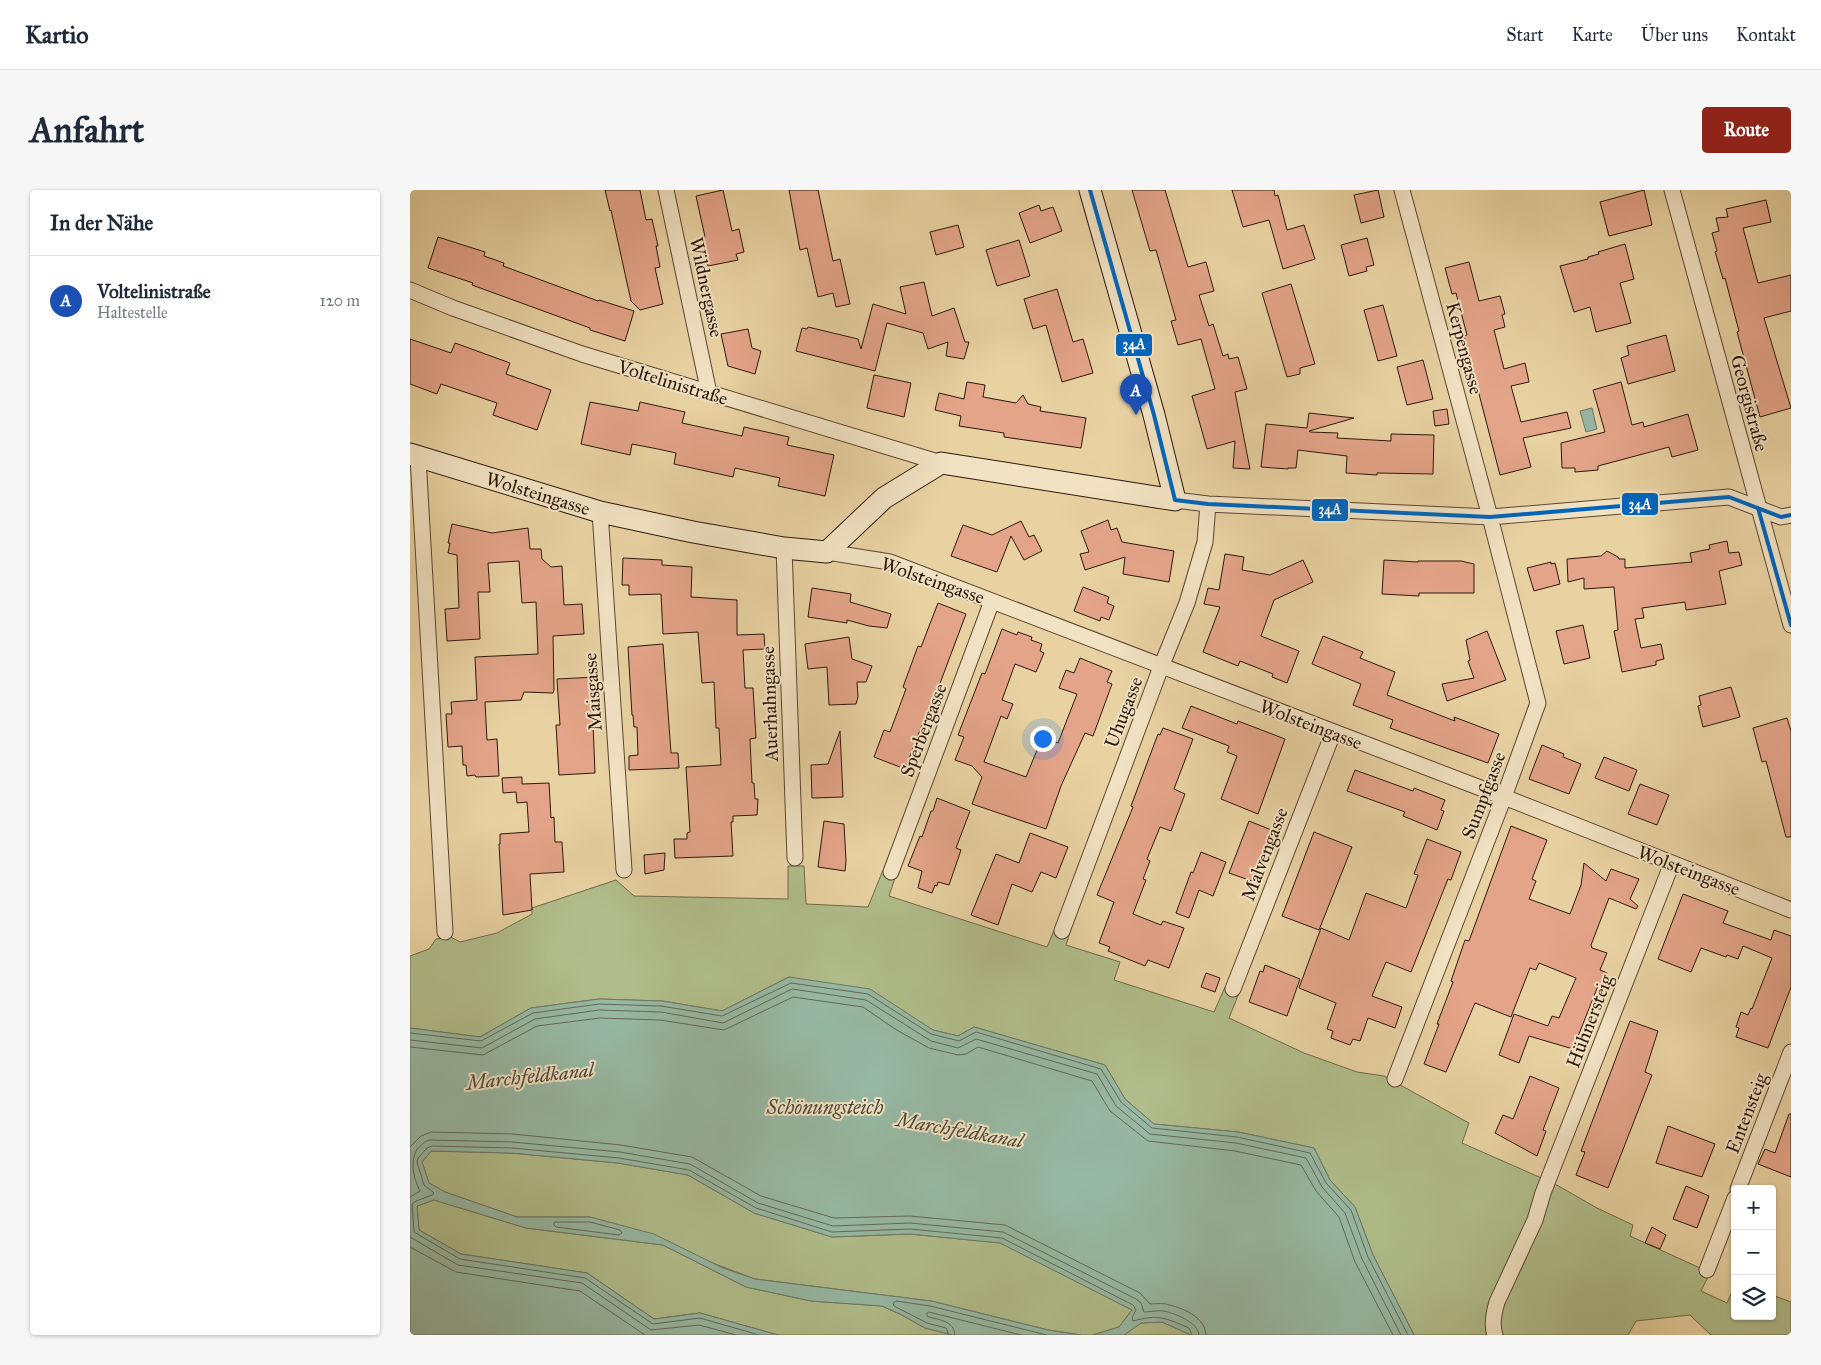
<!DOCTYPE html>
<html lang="de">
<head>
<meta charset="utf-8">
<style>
  :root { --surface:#fff; --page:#f6f6f7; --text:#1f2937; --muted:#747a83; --line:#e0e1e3; --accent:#8f2418 }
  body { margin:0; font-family:"IM FELL Great Primer",serif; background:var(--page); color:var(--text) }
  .controls { position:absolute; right:15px; bottom:15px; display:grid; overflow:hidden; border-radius:5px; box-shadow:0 1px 4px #0004 }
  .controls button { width:45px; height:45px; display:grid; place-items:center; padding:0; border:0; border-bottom:1px solid var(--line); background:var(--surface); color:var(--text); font:25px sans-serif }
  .you { position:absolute; left:632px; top:548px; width:18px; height:18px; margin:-12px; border:4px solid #fff; border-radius:50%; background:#1a73e8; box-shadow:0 0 0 8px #1a73e833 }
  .badge { display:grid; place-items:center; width:32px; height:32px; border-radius:50%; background:var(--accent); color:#fff; font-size:16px; font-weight:700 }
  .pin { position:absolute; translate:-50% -41px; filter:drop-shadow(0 1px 2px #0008) }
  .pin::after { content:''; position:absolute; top:26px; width:18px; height:15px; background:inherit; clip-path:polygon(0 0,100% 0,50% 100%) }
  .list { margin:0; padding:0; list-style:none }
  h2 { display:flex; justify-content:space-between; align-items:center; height:65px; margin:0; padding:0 20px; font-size:21px }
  h2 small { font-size:16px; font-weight:400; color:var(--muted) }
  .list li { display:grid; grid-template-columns:32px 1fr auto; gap:15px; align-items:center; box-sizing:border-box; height:90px; padding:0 20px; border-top:1px solid var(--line) }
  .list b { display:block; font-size:19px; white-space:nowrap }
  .list p { margin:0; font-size:16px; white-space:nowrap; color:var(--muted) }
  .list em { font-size:16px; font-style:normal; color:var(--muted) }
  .icon { flex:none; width:28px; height:28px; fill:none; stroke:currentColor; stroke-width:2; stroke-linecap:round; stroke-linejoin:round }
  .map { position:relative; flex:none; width:1381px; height:1145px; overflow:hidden; border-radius:5px }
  header { display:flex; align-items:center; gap:30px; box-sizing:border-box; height:70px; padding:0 25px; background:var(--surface); border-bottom:1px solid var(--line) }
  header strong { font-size:24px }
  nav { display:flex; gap:28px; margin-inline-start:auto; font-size:18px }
  .intro { display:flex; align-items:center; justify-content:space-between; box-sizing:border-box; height:120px; padding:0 30px }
  h1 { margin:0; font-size:35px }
  .button { padding:12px 22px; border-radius:5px; background:var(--accent); color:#fff; font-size:18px; font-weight:700 }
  main { display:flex; gap:30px; padding:0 30px }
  aside { flex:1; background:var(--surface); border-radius:5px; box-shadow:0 1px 4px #0004 }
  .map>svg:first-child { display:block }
</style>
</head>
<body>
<header>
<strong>Kartio</strong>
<nav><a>Start</a><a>Karte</a><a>Über uns</a><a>Kontakt</a></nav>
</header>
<div class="intro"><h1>Anfahrt</h1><a class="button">Route</a></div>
<main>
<aside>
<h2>In der Nähe<small></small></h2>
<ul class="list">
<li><span class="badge" style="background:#1a4fb4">A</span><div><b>Voltelinistraße</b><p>Haltestelle</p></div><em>120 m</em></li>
</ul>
</aside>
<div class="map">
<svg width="1381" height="1145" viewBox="0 0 1381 1145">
  <rect width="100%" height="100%" fill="#e9d2a2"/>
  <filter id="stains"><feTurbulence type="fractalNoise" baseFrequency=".004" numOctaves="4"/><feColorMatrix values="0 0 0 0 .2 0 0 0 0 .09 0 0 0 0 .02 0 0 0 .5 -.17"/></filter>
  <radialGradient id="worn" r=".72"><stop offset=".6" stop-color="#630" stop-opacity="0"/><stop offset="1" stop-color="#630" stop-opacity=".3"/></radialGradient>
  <!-- green -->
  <path fill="#b0bd8a" stroke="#6e6a4a" d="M378,676H394L396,714L458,717L473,680L486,685L479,706L637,757L647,733L661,739L656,755L710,772L704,790L804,822L815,797L829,803L819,828L894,863L947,882L974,886L1059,933L1052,953L1145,994L1187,1018L1223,1035L1220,1046L1290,1078L1289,1080L1299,1085L1291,1101L1317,1113L1325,1095V1126H1362V1105L1381,1112V1145H1301L1280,1125L1226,1131L1218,1145H1004L963,1065L945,1017L920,990L904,958L828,942L744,934L715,909L695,875L564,837L548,846L523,840L495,823L379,787L312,821L252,811L189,809L121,818L70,847L0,838V766L19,759L26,749L41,747L50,752L87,743L122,724V718L206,690L224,706L378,709Z
    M21,961L101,963L208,973L278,985L344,1023L422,1047L500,1044L591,1053L722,1120L709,1137L683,1145H671L638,1140L521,1111L345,1089L180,1027H107L35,1002L19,993L12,972Z
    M24,1010L116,1038L253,1055L336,1097L401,1111L472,1116L490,1124L515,1138L543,1145H368L290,1123L244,1129L177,1083L51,1064L9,1040L7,1016Z
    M752,1132L781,1145H714L731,1133Z"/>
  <!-- water -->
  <path fill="#97b8a3" stroke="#6d7866" d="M1182,218L1187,239L1176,242L1170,221Z
    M379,787L460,799L523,840L548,846L564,837L695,875L715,909L744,934L828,942L904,958L920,990L945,1017L963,1065L1004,1145H781L752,1132L731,1133L714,1145H683L709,1137L722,1120L590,1053L500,1044L422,1047L344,1023L278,985L208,973L101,963L21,961L12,972L19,993L35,1002L107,1027H180L244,1044L313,1078L345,1089L521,1111L638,1140L671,1145H543L515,1138L490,1124L472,1116L401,1111L336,1097L253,1055L116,1038L24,1010L7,1016L9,1040L51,1064L177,1083L244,1129L290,1123L368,1145H0V838L70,847L121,818L189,809L252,811L312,821Z"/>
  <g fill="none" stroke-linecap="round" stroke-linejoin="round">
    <!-- shore -->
    <path stroke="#626857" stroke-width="1" d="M0,843L71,851L123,823L189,814L251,816L312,826L381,793L458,804L521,844L549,851L566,842L691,879L711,912L742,938L827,947L900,963L916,993L941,1020L958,1067L998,1145
      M0,850L72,858L125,829L189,820L251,822L313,833L382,799L456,810L521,851L548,858L566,849L687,884L706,916L740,944L826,953L896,968L912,997L935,1023L952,1069L991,1145
      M0,857L73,865L127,836L190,828L250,830L314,840L383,807L453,817L485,839L519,858L548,865L556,864L568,857L682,891L700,921L738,951L825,961L891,975L906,1001L929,1027L945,1072L983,1145
      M0,957L11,946L21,942L103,944L211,955L282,967L351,1006L424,1028L500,1026L595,1035L730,1103L740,1114C745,1114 751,1113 756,1114C772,1118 795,1126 796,1145
      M0,1007L10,1001C3,987 0,972 7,959C12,955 14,951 20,950L102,952L210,962L280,974L348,1013L423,1036L500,1033L593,1042L726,1109L731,1113L734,1122C740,1122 748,1120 754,1121C766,1124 788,1132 789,1145
      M145,1032H180L210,1040L212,1043L209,1045L146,1037L144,1035Z
      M0,1047L48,1075L172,1093L241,1140L289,1135L326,1145
      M0,1057L46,1082L170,1101L235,1145
      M349,1145L290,1128L243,1134L175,1088L50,1069L4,1042L2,1014L6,1011L22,1005L24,1003L14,995L7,972L8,968L17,958L22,956L102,958L209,968L279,980L346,1018L422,1042L500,1039L592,1048L723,1115L726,1120L722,1128L723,1131C748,1124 756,1128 779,1138L782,1145
      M539,1145L536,1138L517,1133L484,1116L483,1113L486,1111L520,1116L637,1145
      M545,1145C544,1131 530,1130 519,1127L517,1126V1123L519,1122L611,1145"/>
  </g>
  <!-- building -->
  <path fill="#e4a489" stroke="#2d180b" d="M195,0H230L236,30L242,29L248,56H246L250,77L245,78L253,114L230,120L221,111L201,20L200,21Z
    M313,0L322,41L329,39L334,62L326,64L328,70L298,76L292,47H295L286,6Z
    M379,0H408L423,71L430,69L440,114L426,117L423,103L408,107L397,58L390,60Z
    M722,0H755L778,77L796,72L804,101L789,105L799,136L803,134L813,166L818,164L819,169L828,167L837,199L825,202L840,279L823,278L825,251L797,259L782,206L805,199L791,149L768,155L761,131L766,130L746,60L740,61Z
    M822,0H864L865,6L868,5L877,40L894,35L905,69L873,79L859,30L833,37Z
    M968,0L974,27L951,33L944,5Z
    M1234,0L1242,35L1199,46L1190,12Z
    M1356,10L1361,32L1333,38L1348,93L1381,85V121L1354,128L1381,218L1350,227L1327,142L1329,141L1315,88L1313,89L1306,65L1305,62L1307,61L1302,43L1309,41L1306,28L1318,27L1316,19Z
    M629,15L631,21L643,17L652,41L620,53L609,23Z
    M548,35L554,57L526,65L520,42Z
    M28,47L75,62L74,66L94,73L93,76L188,111L189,110L224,121L215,151L180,140V138L62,95L63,93L18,78Z
    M957,48L964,75L956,77L957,81L939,86L931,55Z
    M609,50L620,86L587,96L576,60Z
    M1215,54L1224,89L1210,93L1221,133L1186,142L1180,117L1164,122L1150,76L1178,69V67L1189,64L1188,62Z
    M1059,72L1069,111L1090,106L1095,124L1092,125L1095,137L1084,140L1094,179L1115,173L1119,192L1101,196L1111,232L1157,222L1161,238L1113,248L1121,277L1090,285L1054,146L1057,145L1046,103L1042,104L1035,78Z
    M514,92L522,126L544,118L555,152H559L554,169L536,166L538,152L518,159L513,143L477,133L465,181L386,161L392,138L397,139L398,137L448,149L451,159L463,114L496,124L490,97Z
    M881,94L905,174L890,178V184L877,187L852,103Z
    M647,99L663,152L673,149L683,183L652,192L636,135L623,139L614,109Z
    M973,115L987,166L968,171L954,120Z
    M338,139L342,158L351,161L345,184L318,176L311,144Z
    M1256,145L1265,181L1218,194L1211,168L1219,165L1217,156Z
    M0,149L41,163L45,153L100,173L96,184L141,200L127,240L83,225L87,213L31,194L27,204L0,194Z
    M1013,170L1023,209L997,215L987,177Z
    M464,185L501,193L494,227L457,218Z
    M557,192L575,195L573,207L606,213L613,205L618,214L631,217L630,221L676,228L671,258L594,247V243L549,236L551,226L525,220L529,203L554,209Z
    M1211,192L1222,235L1233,232L1234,237L1278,224L1288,260L1262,267L1259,257L1188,276V280L1165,282V278H1152L1151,253L1195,242L1183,200Z
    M180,212L228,221L230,212L275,222L272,233L332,246L334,237L379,247L377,255L424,265L415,306L368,296L370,288L325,278L323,287L264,274L266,263L248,259L222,254L220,265L171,254Z
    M1037,219L1039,234L1025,236L1023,221Z
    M899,223L944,228L899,241L900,242L928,243L927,248L981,251V244L1024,245L1023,284L967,283V285L936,283L937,266L888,260L886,278H878V279L851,277L856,234L897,238Z
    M698,330L701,340L707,338L712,352L764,361L759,392L713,384L715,367L675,380L670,364L679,362L671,341Z
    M611,331L619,347L624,345L632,361L614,370L601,346L587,382L541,366L553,335L582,345Z
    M42,334L82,343L118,338L120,359H131L132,369L141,377L152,376L154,415L172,414L174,444L143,446L144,500L143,503L114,502L111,510L75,512L77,550L87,549L89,586L66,587L65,585L57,586L56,575H53L52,556L38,557L36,524H42L41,512L67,510L65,467L128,464L126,412L112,413L109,371L78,373L80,402H68L70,449L37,451L35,419L49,418L47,365L38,363L40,353H38Z
    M1317,351L1319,363L1329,362L1332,375L1309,381L1316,414L1276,420L1275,412L1232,418L1234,428L1225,429L1231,458L1251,454L1254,469L1246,471V475L1212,482L1204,441L1208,440L1204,397L1174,399V388L1158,392L1157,369L1191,366L1197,361L1208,367L1209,369H1215V378L1282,372L1280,363L1300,359L1299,355Z
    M815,364L834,367L832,380L860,385L893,370L903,392L864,410L851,446L889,461L877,493L862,487L863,484L830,471L828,476L793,462L810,417L794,414L798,398L809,400Z
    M213,368L252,370V375L282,377L281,407L327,410V445L354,444L355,459L333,460L335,498H343L346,548L340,549L342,593H344L345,609H348L347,625L323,626V632H321L323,666L265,668L264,649H277V643L280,642L276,577L311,575L309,538H306L304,492L292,493L288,442L253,444L251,404L219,405V395H212Z
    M974,370L1008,372V371H1051L1064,374V403H1009V406L972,404Z
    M1141,372V374L1145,373L1150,394L1124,401L1117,378Z
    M673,397L699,407L697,413L704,416L699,430L691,427L690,431L664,421Z
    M402,398L441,404L440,412L481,424L477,438L459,436L437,430V433L398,427Z
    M528,413L556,424L514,536L512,535L495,579L464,567L474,540L480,542L496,499L493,497L508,456L511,457Z
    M1173,435L1180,468L1154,474L1146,441Z
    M592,439L607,445L608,442L622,447L621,450L632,454L630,461L634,463L626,482L605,474L592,510L603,514L597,529L591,526L574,572L616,587L627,560H626L633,546L648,553L667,504L649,498L656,480L664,483L670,468L702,481L697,492L702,494L683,546L675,543L651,596L636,639L562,614L572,587L562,576L545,570L554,547L548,545L572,483L575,484Z
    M1077,441L1096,490L1037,511L1032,494L1064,488L1058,471L1060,470L1056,450Z
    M913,446L953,462L950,468L985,482L977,505L1045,531L1044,527L1089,544L1078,573L980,538L983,530L943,515L951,494L902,474Z
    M439,447L442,469L462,476L456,492H447L448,507L446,514L419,515L417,477L398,479L395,454Z
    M253,454L261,563H268L269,578L219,580V566L228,565L227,537H224L223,525H222L218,457Z
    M186,487L188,508L182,509L185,583L149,585L146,535H150L147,489Z
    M1321,497L1330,527L1293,537L1288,516L1291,515L1289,506Z
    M781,516L827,534L828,531L875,549L848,624L811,609L827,566L817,562L819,556L772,538Z
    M1377,528L1381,541V647H1376L1356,571L1352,572L1343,538Z
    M753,538L783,549L764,599L775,604L761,641L750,637L737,669L740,671L733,689L736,690L723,724L751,735L753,731L774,738L759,778L738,770L735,776L698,761L700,757L689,753L704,712L687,705L723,617L721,616L748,544L750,545Z
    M430,541L433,607L402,608L401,575L418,574Z
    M1132,555L1154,564L1153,567L1171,574L1159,604L1119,589Z
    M1194,567L1227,580L1219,601L1185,588Z
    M945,580L1003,601L1004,598L1035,610L1031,620L1034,621L1027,640L993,626L995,622L937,601Z
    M112,587V594L139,593L141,628L144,627L145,652H152L154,682L120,684L122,720L93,725L89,654H90V644L119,642L117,612L107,613L106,602L93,603L92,588Z
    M1230,594L1259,605L1247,635L1218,624Z
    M527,608L560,621L546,658L551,660L539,695L528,692L527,696L525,695L522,703L508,698L512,681L498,676L510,646L512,647L521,621H523Z
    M414,631L434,634L436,671L435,681L408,677Z
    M839,631L864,641L853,668L850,667L842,691L819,683Z
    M1101,636L1137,650L1122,689L1126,691L1119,709L1160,724L1171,695L1174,673L1196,691L1201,679L1229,689L1220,709L1228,716L1226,719L1199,708L1181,755L1182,758L1197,763L1190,780L1197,783L1192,798L1188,796L1163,859L1119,846L1109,873L1089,865L1104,824L1138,836L1142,826L1149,828L1166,788L1129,773L1126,780L1120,778L1101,827L1065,813L1036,882L1014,874L1029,834H1027L1043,792L1041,791L1055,750L1059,751Z
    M904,642L942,657L909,740L872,726Z
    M620,643L658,657L646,688L631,682L622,702L602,694L588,735L561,725L586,664L609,673Z
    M1017,649L1051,662L1041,690L1038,689L1030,709L1001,782L976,772L962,806L992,817L985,838L958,828L950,851L943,849L940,855L921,848L923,841L917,839L926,813L889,798L911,738L939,750L956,703L996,718L1008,685L1004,684Z
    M791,662L816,672L803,706L789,700L779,728L766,723L781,682L783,683Z
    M255,663L254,680L235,684L234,665Z
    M1273,704L1318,721L1313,733L1361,750L1364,740L1381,746V797L1358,858L1326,847L1329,838L1326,837L1331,822L1338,825L1341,818L1342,819L1362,768L1333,756L1328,769L1317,765L1316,767L1291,758L1281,782L1248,769Z
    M855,775L890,789L877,826L839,812L850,781L853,782Z
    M796,783L810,788L805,802L791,797Z
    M1220,831L1248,841L1235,882L1242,885L1198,998L1166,985L1175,962L1171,961Z
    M1120,886L1149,898L1133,940L1136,941L1127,966L1085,943L1093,925L1103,929Z
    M1379,924H1381V987L1348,974L1355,959L1365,963Z
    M1258,936L1305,954L1292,987L1246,973Z
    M1276,996L1299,1006L1287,1038L1263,1029Z
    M1242,1037L1256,1045L1250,1059L1235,1053Z"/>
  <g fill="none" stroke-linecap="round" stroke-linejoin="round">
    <defs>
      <path id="street" d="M256,0L299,203
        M1262,0L1381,435
        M0,100L43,118L172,164L531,273
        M8,267L35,742
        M765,310L798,314L1080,327L1319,307L1371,327L1381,325
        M190,322L214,680
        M374,358L385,668
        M417,362L480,372L1094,607L1381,720
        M481,682L582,411
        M652,741L751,477L777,413L795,352L798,314
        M823,799L923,543
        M985,889L1094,607L1128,513L1080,327L992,0
        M1328,999L1381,862
        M1297,1080L1325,1008
        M1085,1145C1081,1134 1084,1122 1087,1112L1125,1030L1133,1003L1262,673"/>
      <path id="secondary" d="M0,264L190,322L283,342L374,358L417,362L474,308L531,273L765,310L744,225L680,0"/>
    </defs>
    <!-- street casing -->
    <use href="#street" stroke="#5c4631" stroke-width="17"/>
    <!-- secondary casing -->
    <use href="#secondary" stroke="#2d180b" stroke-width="23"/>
    <!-- street -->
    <use href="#street" stroke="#f1e2c3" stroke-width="15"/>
    <!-- secondary -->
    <use href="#secondary" stroke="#f1e2c3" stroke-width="21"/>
    <defs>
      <path id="bus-1" d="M680,0L744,225L765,310
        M765,310L798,314L1080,327L1319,307L1371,327L1381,325
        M1348,318L1381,435"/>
    </defs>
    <!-- bus-1 casing -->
    <use href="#bus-1" stroke="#f1e2c3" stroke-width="8"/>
    <!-- bus-1 -->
    <use href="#bus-1" stroke="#0065bd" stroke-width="4"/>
  </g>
  <g text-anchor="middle" stroke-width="4" stroke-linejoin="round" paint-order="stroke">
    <!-- street labels -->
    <g font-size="19" fill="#2d180b" stroke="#f1e2c3">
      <text transform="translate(297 97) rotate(78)" y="7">Wildnergasse</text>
      <text transform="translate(1055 158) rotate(75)" y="7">Kerpengasse</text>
      <text transform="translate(263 192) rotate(17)" y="7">Voltelinistraße</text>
      <text transform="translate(1340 213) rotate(75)" y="7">Georgistraße</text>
      <text transform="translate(128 303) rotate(17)" y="7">Wolsteingasse</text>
      <text transform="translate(523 390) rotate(19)" y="7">Wolsteingasse</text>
      <text transform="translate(182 502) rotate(-94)" y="7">Maisgasse</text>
      <text transform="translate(359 514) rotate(-92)" y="7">Auerhahngasse</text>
      <text transform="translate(713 522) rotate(-69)" y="7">Uhugasse</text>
      <text transform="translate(901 534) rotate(21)" y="7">Wolsteingasse</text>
      <text transform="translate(513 540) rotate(-69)" y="7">Sperbergasse</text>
      <text transform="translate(1073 605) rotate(-69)" y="7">Sumpfgasse</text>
      <text transform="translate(854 664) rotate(-69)" y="7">Malvengasse</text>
      <text transform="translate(1279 680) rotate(21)" y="7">Wolsteingasse</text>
      <text transform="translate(1179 831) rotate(-69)" y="7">Hühnersteig</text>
      <text transform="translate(1336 923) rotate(-69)" y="7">Entensteig</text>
    </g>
    <!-- water labels -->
    <g font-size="20" font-style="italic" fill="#4d4839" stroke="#f1e2c3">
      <text transform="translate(120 886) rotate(-6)" y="7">Marchfeldkanal</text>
      <text x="415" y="924">Schönungsteich</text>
      <text transform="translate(550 940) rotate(10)" y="7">Marchfeldkanal</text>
    </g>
  </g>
  <g stroke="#f1e2c3" stroke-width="2">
    <rect x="705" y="143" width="38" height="24" rx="5" fill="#0065bd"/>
    <rect x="1211" y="302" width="38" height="24" rx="5" fill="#0065bd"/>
    <rect x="901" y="308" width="38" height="24" rx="5" fill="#0065bd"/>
  </g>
  <g font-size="14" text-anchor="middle" font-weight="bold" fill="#fff">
    <text x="724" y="159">34A</text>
    <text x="1230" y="319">34A</text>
    <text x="920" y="324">34A</text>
  </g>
  <rect width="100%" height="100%" filter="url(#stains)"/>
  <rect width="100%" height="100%" fill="url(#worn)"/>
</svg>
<div class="controls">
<button>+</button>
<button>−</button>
<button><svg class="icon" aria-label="layers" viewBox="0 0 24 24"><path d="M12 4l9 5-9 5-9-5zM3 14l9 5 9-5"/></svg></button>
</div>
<div class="you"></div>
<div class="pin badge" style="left:726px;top:225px;background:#1a4fb4">A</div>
</div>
</main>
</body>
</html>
